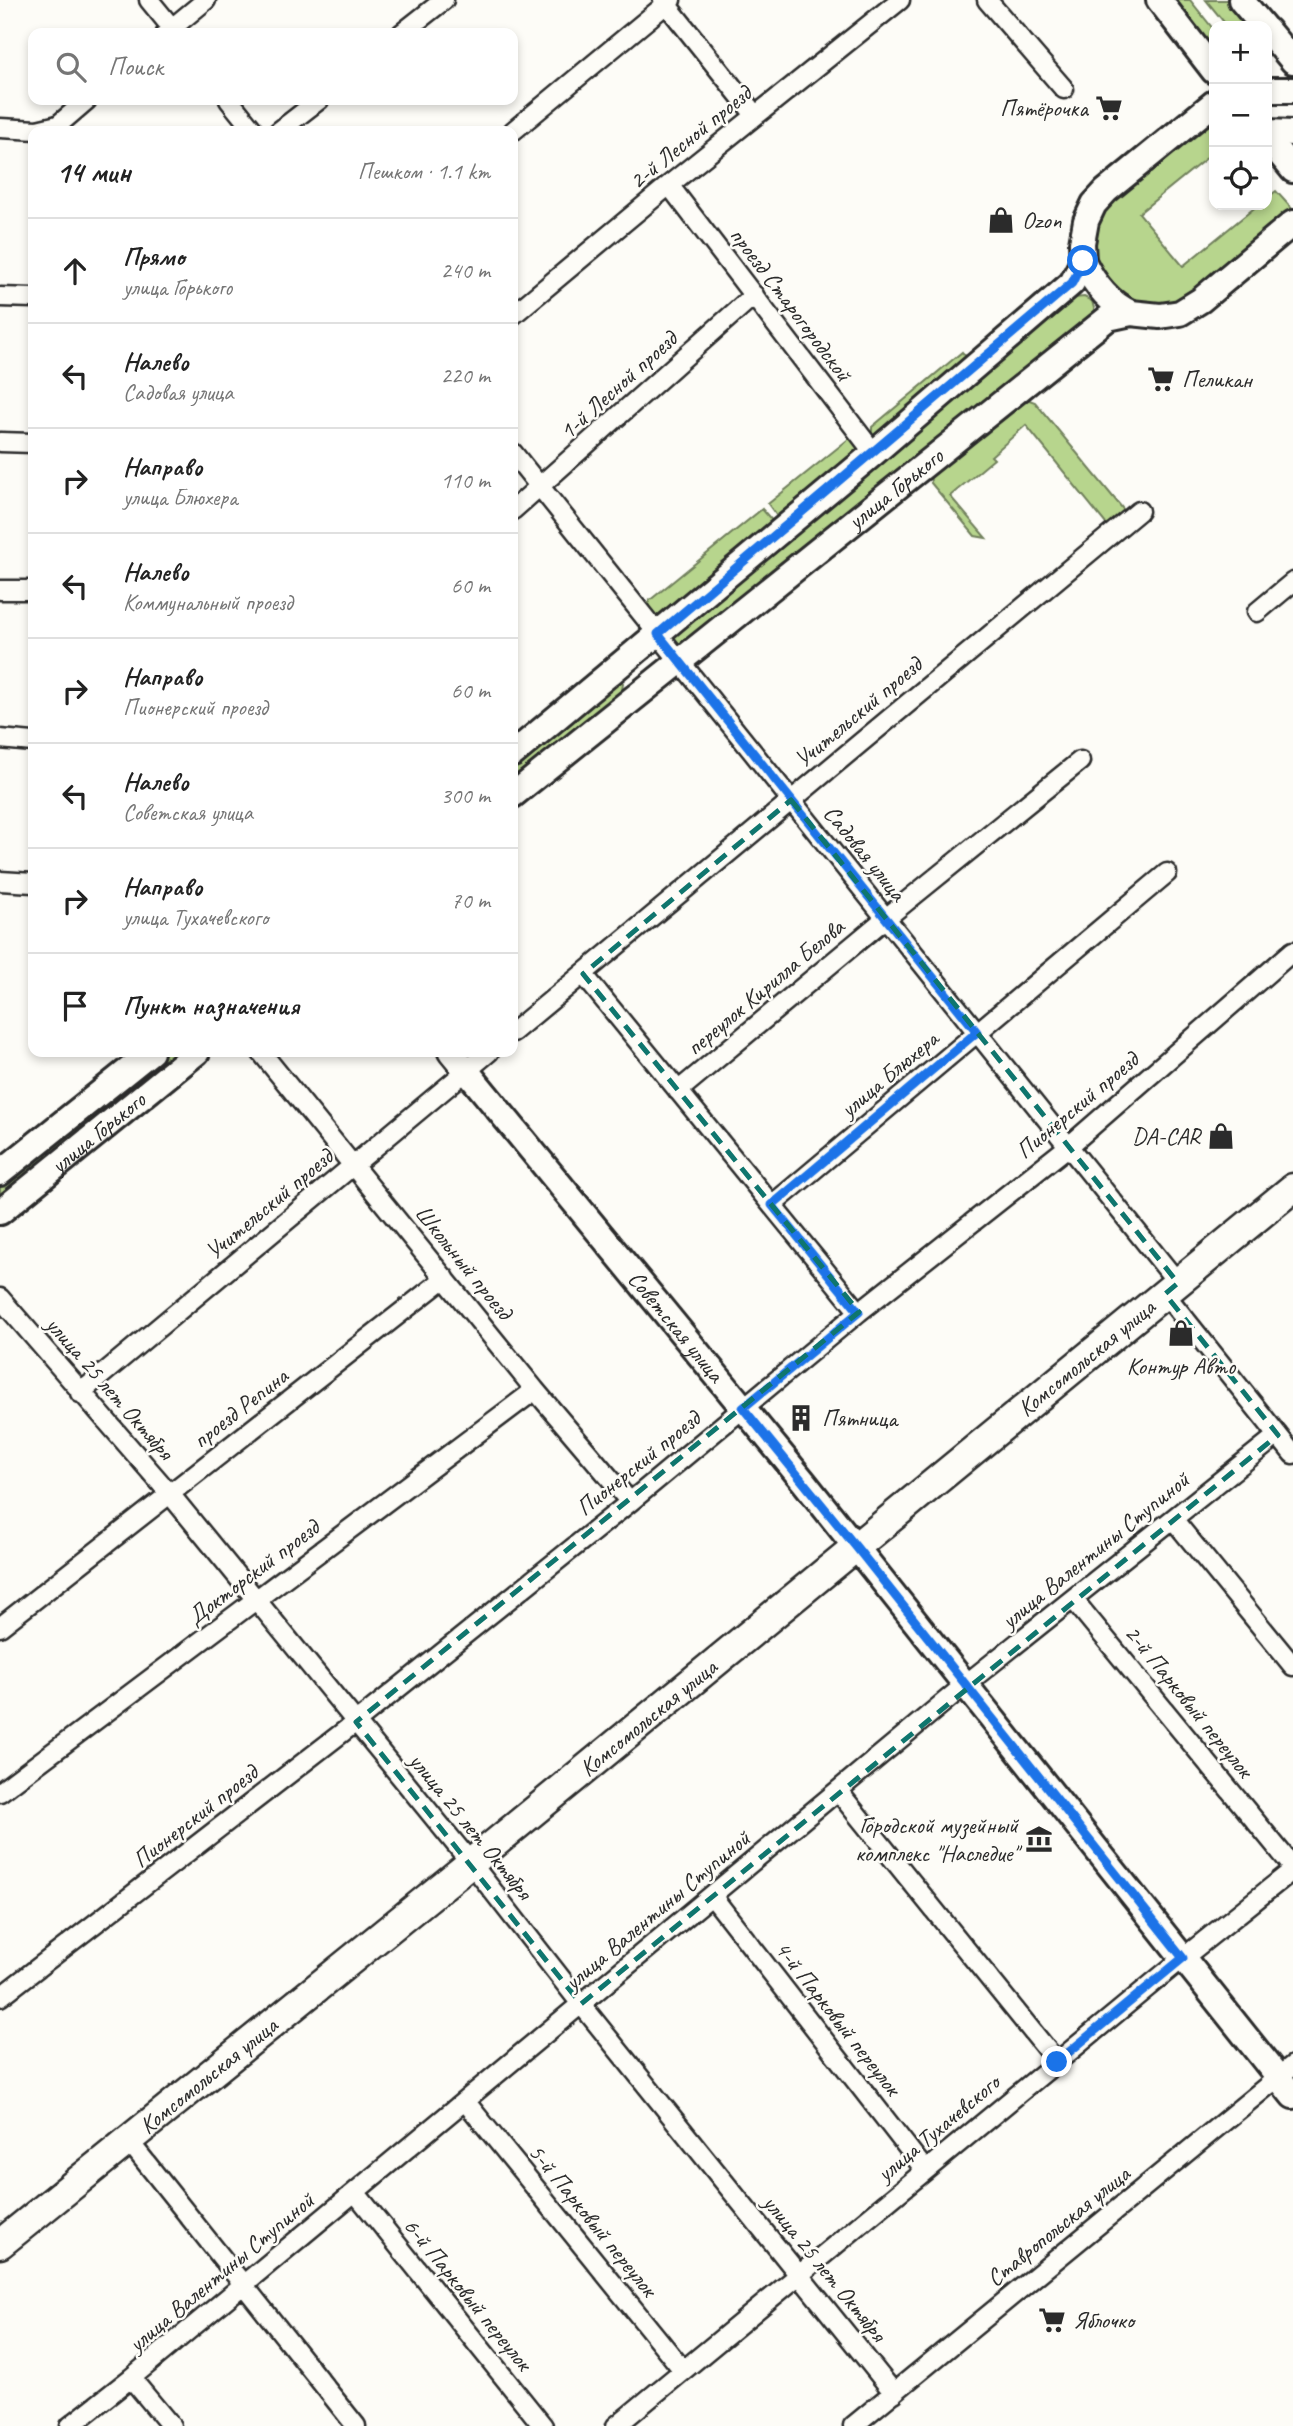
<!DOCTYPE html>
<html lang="ru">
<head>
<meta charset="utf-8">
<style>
  :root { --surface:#fff; --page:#f6f6f6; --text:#222; --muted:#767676; --line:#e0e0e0 }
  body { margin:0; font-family:Caveat,sans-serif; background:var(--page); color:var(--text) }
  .controls { position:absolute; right:21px; top:21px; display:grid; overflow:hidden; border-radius:14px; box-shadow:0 4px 10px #0003 }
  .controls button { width:63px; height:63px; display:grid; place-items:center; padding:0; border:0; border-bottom:2px solid var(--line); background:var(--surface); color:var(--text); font:35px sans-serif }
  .stop { position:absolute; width:21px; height:21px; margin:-16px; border:5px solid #1a73e8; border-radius:50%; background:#fff }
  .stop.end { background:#1a73e8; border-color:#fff; box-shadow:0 2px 7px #0008 }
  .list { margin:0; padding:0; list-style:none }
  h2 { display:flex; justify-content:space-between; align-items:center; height:91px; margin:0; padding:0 28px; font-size:30px }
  h2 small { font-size:23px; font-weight:400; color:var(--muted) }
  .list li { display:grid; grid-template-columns:46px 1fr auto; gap:21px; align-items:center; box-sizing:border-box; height:105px; padding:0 28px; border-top:2px solid var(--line) }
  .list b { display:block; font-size:26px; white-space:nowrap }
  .list p { margin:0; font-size:23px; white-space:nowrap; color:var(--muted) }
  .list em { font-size:23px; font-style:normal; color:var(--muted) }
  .icon { flex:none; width:38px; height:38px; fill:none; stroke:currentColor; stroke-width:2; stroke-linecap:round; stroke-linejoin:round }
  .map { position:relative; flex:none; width:1293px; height:2426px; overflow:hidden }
  .search { position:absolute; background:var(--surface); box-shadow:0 4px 10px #0003; left:28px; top:28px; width:490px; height:77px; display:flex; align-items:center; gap:18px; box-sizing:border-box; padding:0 24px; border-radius:14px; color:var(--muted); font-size:26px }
  .panel { position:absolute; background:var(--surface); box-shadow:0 4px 10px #0003; left:28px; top:126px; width:490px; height:931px; border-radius:14px }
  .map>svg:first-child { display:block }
</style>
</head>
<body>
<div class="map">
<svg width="1293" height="2426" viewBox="0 0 1293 2426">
  <rect width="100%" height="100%" fill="#fdfcf7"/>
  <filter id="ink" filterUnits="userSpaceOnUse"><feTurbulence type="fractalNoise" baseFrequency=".0143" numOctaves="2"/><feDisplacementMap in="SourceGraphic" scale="14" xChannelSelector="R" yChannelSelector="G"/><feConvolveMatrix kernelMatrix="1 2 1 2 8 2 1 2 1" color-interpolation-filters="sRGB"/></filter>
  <g filter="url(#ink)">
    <!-- green -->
    <path fill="#b7d58d" stroke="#71805c" stroke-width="2" d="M1168,0H1190L1214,30V58Z
      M1206,0H1229L1250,26H1227Z
      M1205,120L1214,131V152L1139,213L1183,266L1258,205H1267V198L1276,191L1293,210L1183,300L1166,306L1129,301L1097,273L1092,239L1099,213Z
      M1084,297L1092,301L1095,312L1093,319L684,645H678L672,641L675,631L1074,298Z
      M962,352L968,359L875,437L872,435V427Z
      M1024,398L1035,402L1127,514L1110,529L1026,425L991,456L994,459L950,496L986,538L975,536L931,483L930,473Z
      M851,437L861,448V453L779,519L768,504Z
      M762,509L775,524L658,618L653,616L648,610L649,601Z
      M618,680L623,683L622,691L513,780V764Z
      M162,1052H179L0,1198V1183Z"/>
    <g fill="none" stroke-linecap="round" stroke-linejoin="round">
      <defs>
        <path id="street" d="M149,0L176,33
          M663,0L755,115
          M987,0L1064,89
          M166,33L206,0
          M402,33L444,0
          M229,100L254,131
          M0,128L37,130L58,125L87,100
          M279,131L319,100
          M513,131L671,0
          M669,185L874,453
          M0,297L33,298
          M513,315L669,185L900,0
          M0,442L33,443
          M513,453L1178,1283
          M513,510L754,295
          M0,590H33
          M1257,612L1293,582
          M0,739L33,742
          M0,881L33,883
          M583,974L859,1312
          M513,1032L1139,511
          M261,1052L535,1390L630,1502
          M678,1091L886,918L1080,761
          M772,1205L1167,873
          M1165,1294L1293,1454
          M0,1298L170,1494L471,1863L581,2004L894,2393
          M80,1393L489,1052
          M1173,1519L1293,1666
          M1073,1599L1293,1867
          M0,1627L445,1278
          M838,1791L1057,2062
          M0,1792L535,1390
          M712,1896L925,2170
          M0,1997L356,1722L630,1502L859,1312L1069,1146L1293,951
          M465,2101L683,2370
          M128,2140L356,2426
          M355,2192L543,2426
          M131,2378L171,2426
          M70,2426L131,2378L966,1684L1278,1435
          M616,2426L1183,1958L1293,1870
          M853,2426L1293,2065"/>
        <g id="secondary">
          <path d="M1159,0L1214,71"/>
          <path d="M1241,0L1263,26"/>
          <path d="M1267,30L1293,61"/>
          <path d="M1267,90H1293"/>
          <path d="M1267,132L1293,133"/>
          <path d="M1267,138L1293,170"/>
          <path d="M1083,261C1093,282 1109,303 1131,313"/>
          <path d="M513,754L874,453L1072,283L1083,261L1082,243L1086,221L1094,204L1106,191L1214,103"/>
          <path id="s1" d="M513,795L1108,318L1131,313L1160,316L1180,313L1201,300L1293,223"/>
          <path id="s2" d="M451,1052L804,1482L1293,2096"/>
          <path d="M0,1173L151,1052"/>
          <path id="s3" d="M0,1212L197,1052"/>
        </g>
        <g id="primary">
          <path id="s4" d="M0,2244L471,1863L1293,1188"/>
        </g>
      </defs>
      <!-- street casing -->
      <use href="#street" stroke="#2b2b2b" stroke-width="23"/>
      <!-- secondary casing -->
      <use href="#secondary" stroke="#2b2b2b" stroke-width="30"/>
      <!-- primary casing -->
      <use href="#primary" stroke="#2b2b2b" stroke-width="33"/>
      <!-- street -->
      <use href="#street" stroke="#fdfcf7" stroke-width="18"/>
      <!-- secondary -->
      <use href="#secondary" stroke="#fdfcf7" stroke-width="24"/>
      <!-- primary -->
      <use href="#primary" stroke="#fdfcf7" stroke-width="28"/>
    </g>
  </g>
  <g fill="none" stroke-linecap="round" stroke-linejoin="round" filter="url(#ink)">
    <!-- route -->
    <path stroke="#1a73e8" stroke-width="9" d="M1057,2062L1183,1958L857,1548L743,1408L859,1312L772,1205L977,1032L658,634L1072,283L1083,261"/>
  </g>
  <!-- marked area -->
  <path fill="none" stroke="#0f766e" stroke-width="5" stroke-dasharray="14 9" stroke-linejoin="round" d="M791,800L1178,1283L1165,1294L1278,1435L581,2004L356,1722L859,1312L583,974Z"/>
  <!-- icons -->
  <defs>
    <symbol id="supermarket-bare" viewBox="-9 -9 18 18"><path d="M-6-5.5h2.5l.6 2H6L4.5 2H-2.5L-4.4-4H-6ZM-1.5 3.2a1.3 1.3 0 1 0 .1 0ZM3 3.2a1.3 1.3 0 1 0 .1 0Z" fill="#2b2b2b" stroke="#fdfcf7" stroke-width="2.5" paint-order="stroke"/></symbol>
    <symbol id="shop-bare" viewBox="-9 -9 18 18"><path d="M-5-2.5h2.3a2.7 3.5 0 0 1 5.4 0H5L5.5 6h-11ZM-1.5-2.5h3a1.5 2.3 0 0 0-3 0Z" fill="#2b2b2b" stroke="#fdfcf7" stroke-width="2.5" paint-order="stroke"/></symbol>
    <symbol id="building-bare" viewBox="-9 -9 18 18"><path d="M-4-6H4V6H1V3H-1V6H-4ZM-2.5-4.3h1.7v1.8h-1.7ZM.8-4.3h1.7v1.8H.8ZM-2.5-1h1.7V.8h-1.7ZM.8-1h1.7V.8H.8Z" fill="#2b2b2b" stroke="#fdfcf7" stroke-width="2.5" paint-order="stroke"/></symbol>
    <symbol id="museum-bare" viewBox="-9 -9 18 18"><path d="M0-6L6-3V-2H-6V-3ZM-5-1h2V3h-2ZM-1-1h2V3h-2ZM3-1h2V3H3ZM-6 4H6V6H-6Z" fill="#2b2b2b" stroke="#fdfcf7" stroke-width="2.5" paint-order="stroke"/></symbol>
  </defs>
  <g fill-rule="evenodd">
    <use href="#supermarket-bare" x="1090" y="89" width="38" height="38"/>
    <use href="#shop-bare" x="982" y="201" width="38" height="38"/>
    <use href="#supermarket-bare" x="1142" y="360" width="38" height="38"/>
    <use href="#shop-bare" x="1202" y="1117" width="38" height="38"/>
    <use href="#shop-bare" x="1162" y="1314" width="38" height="38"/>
    <use href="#building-bare" x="782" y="1399" width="38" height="38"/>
    <use href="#museum-bare" x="1020" y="1820" width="38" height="38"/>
    <use href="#supermarket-bare" x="1033" y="2301" width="38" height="38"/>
  </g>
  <g text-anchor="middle" stroke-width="5" stroke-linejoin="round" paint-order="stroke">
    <!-- poi labels -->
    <g font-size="24" fill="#2b2b2b" stroke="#fdfcf7" text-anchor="start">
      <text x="1088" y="116" text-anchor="end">Пятёрочка</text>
      <text x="1022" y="228">Ozon</text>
      <text x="1182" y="387">Пеликан</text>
      <text x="1200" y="1144" text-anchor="end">DA-CAR</text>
      <text x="1181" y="1374" text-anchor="middle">Контур Авто</text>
      <text x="822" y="1426">Пятница</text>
      <text x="1018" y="1833" text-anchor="end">Городской музейный<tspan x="1018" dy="28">комплекс "Наследие"</tspan></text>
      <text x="1073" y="2328">Яблочко</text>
    </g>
    <!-- street labels -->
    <g font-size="24" fill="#2b2b2b" stroke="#fdfcf7">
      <text transform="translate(690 137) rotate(-39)" y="8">2-й Лесной проезд</text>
      <text transform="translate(791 304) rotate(53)" y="8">проезд Старогородской</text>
      <text transform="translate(618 385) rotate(-42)" y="8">1-й Лесной проезд</text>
      <text dy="8" stroke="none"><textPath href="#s1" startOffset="490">улица Горького</textPath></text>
      <text transform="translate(858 712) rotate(-40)" y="8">Учительский проезд</text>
      <text transform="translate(865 853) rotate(51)" y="8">Садовая улица</text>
      <text transform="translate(765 987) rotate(-40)" y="8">переулок Кирилла Белова</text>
      <text transform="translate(889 1074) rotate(-40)" y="8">улица Блюхера</text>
      <text transform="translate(1077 1105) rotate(-40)" y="8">Пионерский проезд</text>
      <text dy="8" stroke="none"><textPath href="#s3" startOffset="126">улица Горького</textPath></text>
      <text transform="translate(269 1204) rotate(-40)" y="8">Учительский проезд</text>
      <text transform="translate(464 1262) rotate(51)" y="8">Школьный проезд</text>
      <text dy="8" stroke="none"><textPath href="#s2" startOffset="355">Советская улица</textPath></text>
      <text dy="8" stroke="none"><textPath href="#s4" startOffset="1402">Комсомольская улица</textPath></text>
      <text transform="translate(110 1388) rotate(49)" y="8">улица 25 лет Октября</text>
      <text transform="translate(240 1408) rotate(-38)" y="8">проезд Репина</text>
      <text transform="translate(638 1463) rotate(-39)" y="8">Пионерский проезд</text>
      <text transform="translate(1095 1550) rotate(-39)" y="8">улица Валентины Ступиной</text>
      <text transform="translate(253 1572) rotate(-37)" y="8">Докторский проезд</text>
      <text transform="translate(1189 1701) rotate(51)" y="8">2-й Парковый переулок</text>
      <text dy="8" stroke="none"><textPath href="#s4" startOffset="835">Комсомольская улица</textPath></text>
      <text transform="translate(195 1816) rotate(-38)" y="8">Пионерский проезд</text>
      <text transform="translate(471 1826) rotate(51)" y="8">улица 25 лет Октября</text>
      <text transform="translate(657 1910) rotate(-40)" y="8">улица Валентины Ступиной</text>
      <text transform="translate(838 2018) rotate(52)" y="8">4-й Парковый переулок</text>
      <text dy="8" stroke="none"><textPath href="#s4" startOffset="268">Комсомольская улица</textPath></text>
      <text transform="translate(938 2128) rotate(-40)" y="8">улица Тухачевского</text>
      <text transform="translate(593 2220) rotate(51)" y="8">5-й Парковый переулок</text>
      <text transform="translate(1058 2226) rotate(-39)" y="8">Ставропольская улица</text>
      <text transform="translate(825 2268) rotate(51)" y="8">улица 25 лет Октября</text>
      <text transform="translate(221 2272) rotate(-40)" y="8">улица Валентины Ступиной</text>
      <text transform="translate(468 2294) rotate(51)" y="8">6-й Парковый переулок</text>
    </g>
  </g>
</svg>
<div class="controls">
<button>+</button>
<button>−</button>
<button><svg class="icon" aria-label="locate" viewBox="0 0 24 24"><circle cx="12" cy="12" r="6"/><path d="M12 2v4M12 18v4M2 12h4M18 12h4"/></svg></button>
</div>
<div class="stop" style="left:1083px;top:261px"></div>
<div class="stop end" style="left:1057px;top:2062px"></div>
<div class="search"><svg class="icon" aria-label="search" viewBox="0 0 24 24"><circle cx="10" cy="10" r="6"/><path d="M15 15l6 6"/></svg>Поиск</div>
<section class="panel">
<h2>14 мин<small>Пешком · 1.1 km</small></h2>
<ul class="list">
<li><svg class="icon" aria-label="ahead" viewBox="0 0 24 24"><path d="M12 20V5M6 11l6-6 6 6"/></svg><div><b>Прямо</b><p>улица Горького</p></div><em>240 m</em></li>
<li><svg class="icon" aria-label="left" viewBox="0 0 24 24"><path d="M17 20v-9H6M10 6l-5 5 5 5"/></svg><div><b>Налево</b><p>Садовая улица</p></div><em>220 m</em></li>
<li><svg class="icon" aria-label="right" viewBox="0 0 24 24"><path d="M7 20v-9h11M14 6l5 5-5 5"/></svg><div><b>Направо</b><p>улица Блюхера</p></div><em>110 m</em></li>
<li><svg class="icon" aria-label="left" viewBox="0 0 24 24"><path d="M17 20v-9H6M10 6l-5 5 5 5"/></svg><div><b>Налево</b><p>Коммунальный проезд</p></div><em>60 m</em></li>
<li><svg class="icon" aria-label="right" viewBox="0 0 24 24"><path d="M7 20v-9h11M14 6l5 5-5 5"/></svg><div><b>Направо</b><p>Пионерский проезд</p></div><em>60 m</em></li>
<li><svg class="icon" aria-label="left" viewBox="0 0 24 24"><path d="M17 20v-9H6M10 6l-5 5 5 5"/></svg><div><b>Налево</b><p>Советская улица</p></div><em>300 m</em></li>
<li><svg class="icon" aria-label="right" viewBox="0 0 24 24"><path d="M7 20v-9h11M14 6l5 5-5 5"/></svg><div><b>Направо</b><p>улица Тухачевского</p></div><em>70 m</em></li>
<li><svg class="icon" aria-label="arrive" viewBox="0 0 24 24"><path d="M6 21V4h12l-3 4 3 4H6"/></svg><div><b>Пункт назначения</b></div></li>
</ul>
</section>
</div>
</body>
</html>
